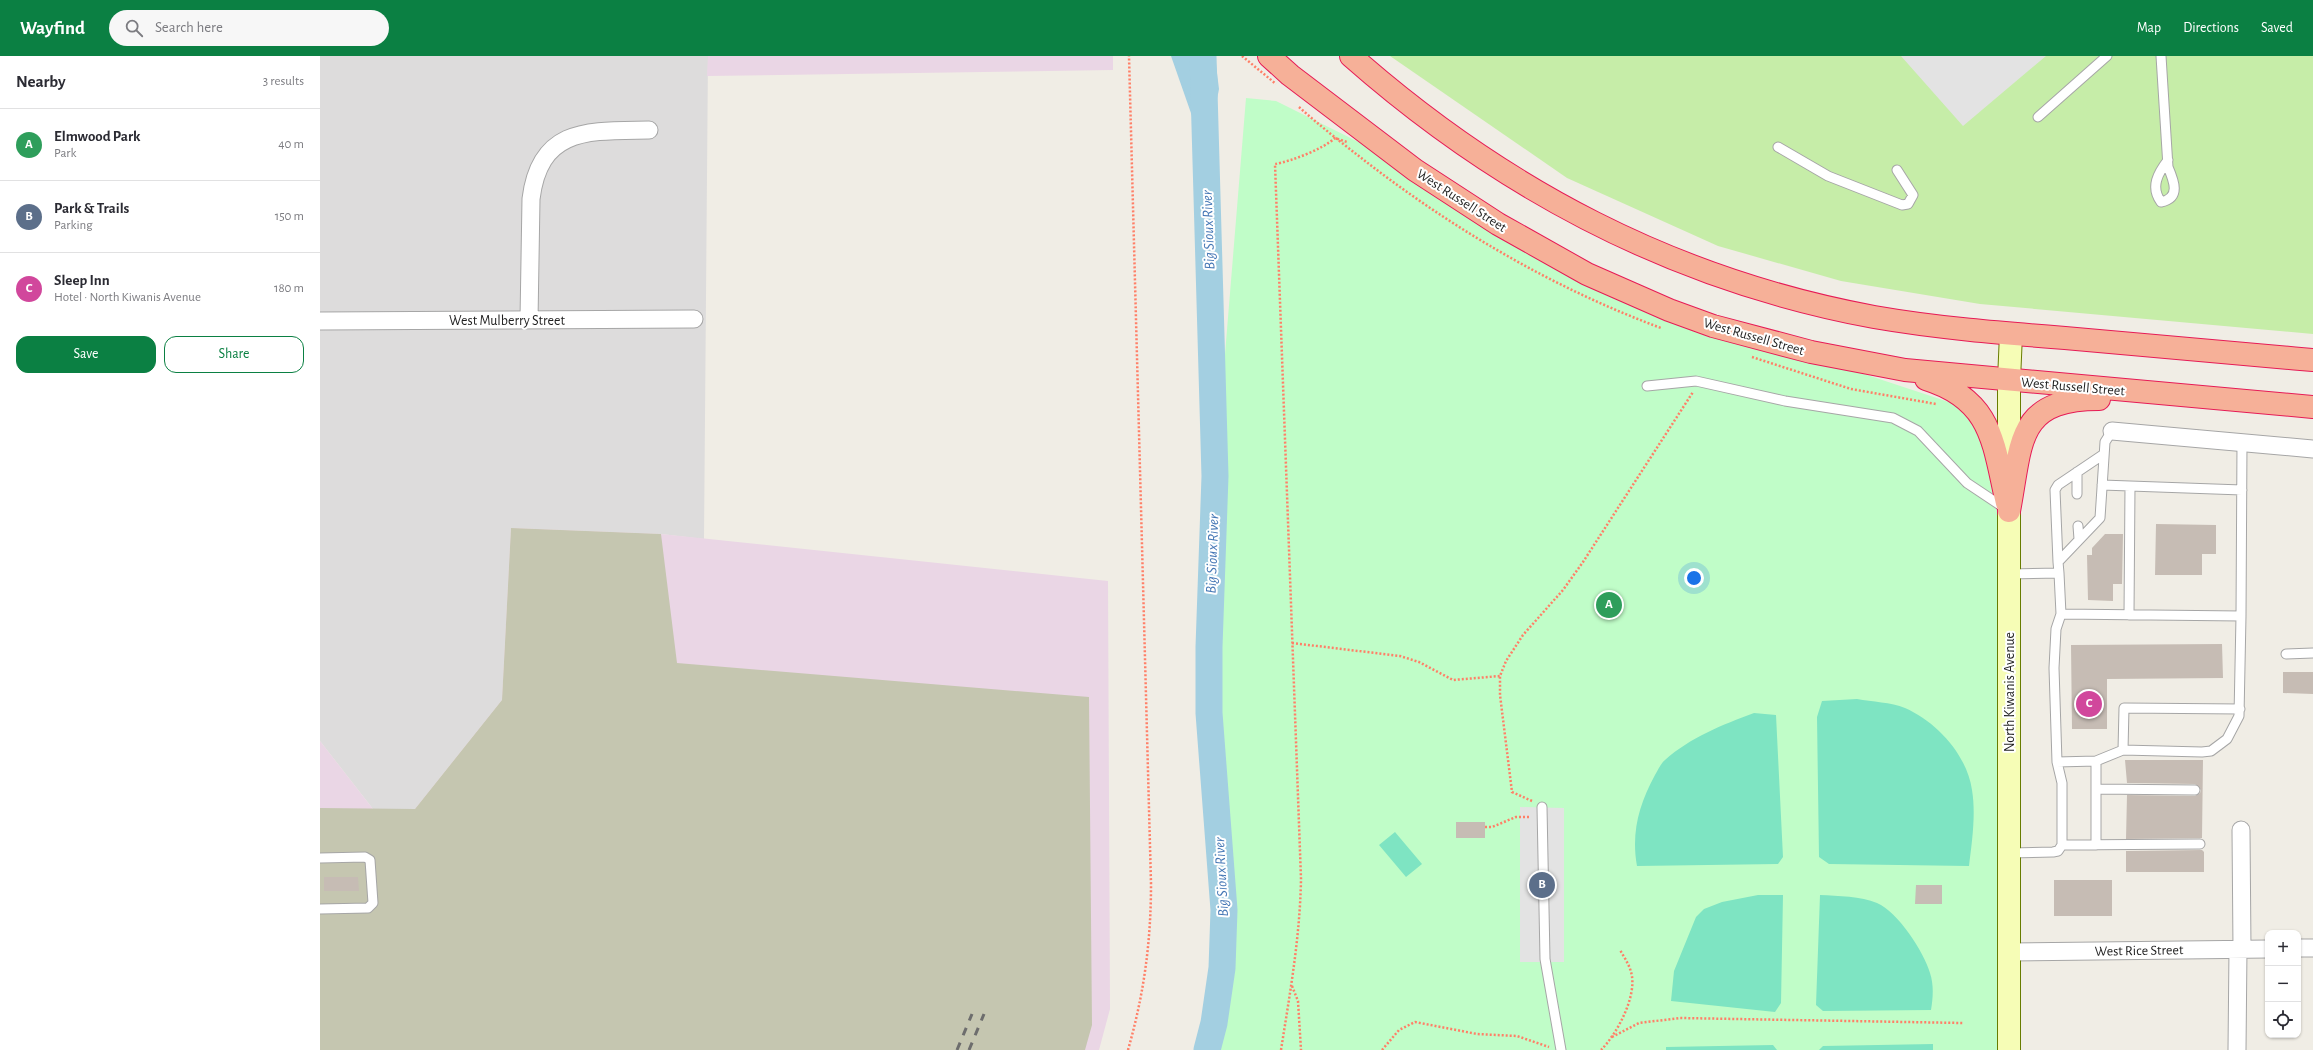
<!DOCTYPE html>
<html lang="en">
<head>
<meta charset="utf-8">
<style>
  :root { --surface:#fff; --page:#f7f7f7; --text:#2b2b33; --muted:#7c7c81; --line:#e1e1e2; --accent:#0b8043 }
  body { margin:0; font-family:"Alegreya Sans",sans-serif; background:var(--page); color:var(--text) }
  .controls { position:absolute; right:12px; bottom:12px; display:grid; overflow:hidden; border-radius:8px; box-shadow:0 1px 3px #0004 }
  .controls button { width:36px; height:36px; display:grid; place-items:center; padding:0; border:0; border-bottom:1px solid var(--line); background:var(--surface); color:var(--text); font:20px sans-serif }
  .you { position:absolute; left:1374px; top:522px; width:14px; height:14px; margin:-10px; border:3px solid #fff; border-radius:50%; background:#1a73e8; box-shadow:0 0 0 6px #1a73e833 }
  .badge { display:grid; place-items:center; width:26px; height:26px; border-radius:50%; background:var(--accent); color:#fff; font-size:13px; font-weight:700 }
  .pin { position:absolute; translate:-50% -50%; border:2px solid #fff; box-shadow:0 1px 4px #0006 }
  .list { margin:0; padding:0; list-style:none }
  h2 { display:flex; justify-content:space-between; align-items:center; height:52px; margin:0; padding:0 16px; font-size:17px }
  h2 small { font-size:13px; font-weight:400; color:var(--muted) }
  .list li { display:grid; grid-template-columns:26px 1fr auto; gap:12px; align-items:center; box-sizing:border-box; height:72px; padding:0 16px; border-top:1px solid var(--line) }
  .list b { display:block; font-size:15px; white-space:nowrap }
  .list p { margin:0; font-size:13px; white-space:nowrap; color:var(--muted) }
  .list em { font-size:13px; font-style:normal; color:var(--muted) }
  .actions { display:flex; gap:8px; padding:12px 16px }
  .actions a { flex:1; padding:9px 0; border:1px solid var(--accent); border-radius:12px; text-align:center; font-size:14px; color:var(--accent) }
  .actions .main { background:var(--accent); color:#fff }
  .icon { flex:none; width:22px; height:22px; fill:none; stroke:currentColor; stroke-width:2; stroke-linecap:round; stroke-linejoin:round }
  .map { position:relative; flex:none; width:1993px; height:994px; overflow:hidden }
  header { display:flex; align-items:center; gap:24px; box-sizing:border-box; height:56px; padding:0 20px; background:var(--accent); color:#fff }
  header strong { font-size:19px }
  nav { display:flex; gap:22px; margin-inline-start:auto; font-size:14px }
  .search { width:280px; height:36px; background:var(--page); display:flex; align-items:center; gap:10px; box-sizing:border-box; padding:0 14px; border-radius:22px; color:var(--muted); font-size:15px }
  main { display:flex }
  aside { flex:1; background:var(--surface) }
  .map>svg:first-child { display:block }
</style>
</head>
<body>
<header>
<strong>Wayfind</strong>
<div class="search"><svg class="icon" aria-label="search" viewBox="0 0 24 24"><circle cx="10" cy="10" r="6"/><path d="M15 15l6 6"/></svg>Search here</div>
<nav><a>Map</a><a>Directions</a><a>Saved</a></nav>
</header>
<main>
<aside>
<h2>Nearby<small>3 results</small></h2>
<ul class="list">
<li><span class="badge" style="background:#2e9e5b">A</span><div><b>Elmwood Park</b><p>Park</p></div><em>40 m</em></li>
<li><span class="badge" style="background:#5c6f8a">B</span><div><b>Park &amp; Trails</b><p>Parking</p></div><em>150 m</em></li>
<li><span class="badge" style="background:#d1479c">C</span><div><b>Sleep Inn</b><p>Hotel · North Kiwanis Avenue</p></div><em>180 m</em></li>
</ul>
<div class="actions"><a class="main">Save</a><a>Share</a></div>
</aside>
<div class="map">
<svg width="1993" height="994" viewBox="0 0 1993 994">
  <rect width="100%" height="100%" fill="#f0ede5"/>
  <!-- residential -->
  <path fill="#dddcdc" d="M0,0H388L384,483L341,478L191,472L182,644L95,753H53L0,685Z"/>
  <!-- industrial -->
  <path fill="#ead6e5" d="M388,0H793V14L387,20Z
    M191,472L341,478L788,525L790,953L779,994H0V685L53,753H95L182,644Z"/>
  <!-- construction -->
  <path fill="#c5c6b0" d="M191,472L341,478L357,607L769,641L772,969L765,994H0V752L95,753L182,644Z"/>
  <!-- grass -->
  <path fill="#c6eda8" d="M1070,0H1993V278L1660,248L1521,225L1398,190L1247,122Z"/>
  <!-- park -->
  <path fill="#c0fdc8" d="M926,42L956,45L1095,114L1267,218L1438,283L1659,356L1689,455L1688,994H887L894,967L902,912L904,854L889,657L891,508L895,420Z"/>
  <!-- pitch -->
  <path fill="#7ee4c2" d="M1537,643C1552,646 1571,646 1585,652C1617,666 1647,699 1652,734C1656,758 1652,786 1649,810L1509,808L1499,801L1497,661L1502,645Z
    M1434,657L1456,659L1463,801L1458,808L1317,810C1311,777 1319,748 1335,719C1338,714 1341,707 1345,704C1371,681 1402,669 1434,657Z
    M1075,776L1102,808L1086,821L1059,789Z
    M1438,839H1463L1461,947L1455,956L1351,945L1354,915L1376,861L1384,853L1402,846Z
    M1500,839C1518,840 1541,840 1557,847C1578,856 1604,896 1610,917C1614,929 1613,942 1611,954L1503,955L1496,949Z
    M1613,988V994H1499L1503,990Z
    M1453,989L1457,994H1346V991Z"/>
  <!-- parking -->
  <path fill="#e3e3e3" d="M1581,0H1726L1643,70Z
    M1200,751L1244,752V906H1200Z"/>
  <!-- water -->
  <path fill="#a3cfe1" d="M851,0H895L899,33L886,100Z"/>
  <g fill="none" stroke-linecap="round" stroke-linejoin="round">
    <!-- river -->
    <path stroke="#a3cfe1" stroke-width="27" d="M883,0L895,420L889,591V657L904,854L902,912L894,967L887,994"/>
  </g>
  <!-- building -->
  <path fill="#c6bcb4" d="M1836,468L1896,469V498H1882V519H1835Z
    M1785,478H1803L1802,528H1793V545L1768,544L1767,499H1772V492Z
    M1902,588L1903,622L1787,623V673H1752L1751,589Z
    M1963,616H1993V638L1963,637Z
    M1805,704H1883L1882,782L1806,783L1807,739L1875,740L1880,737L1881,734L1875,728L1807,727Z
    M1136,766H1165V782H1136Z
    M1882,794L1884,796V816H1806V795Z
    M4,821H38L39,835H4Z
    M1734,824H1792V860H1734Z
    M1596,829H1622V848H1595Z"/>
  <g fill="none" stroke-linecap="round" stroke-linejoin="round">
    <defs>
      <path id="service" d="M1841,0L1848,111C1854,125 1861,142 1841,146C1830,131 1838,117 1848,104
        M1718,61L1787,0
        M1458,91L1508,120L1582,149L1588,148L1593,139L1577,114
        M1327,330L1376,325L1465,345L1573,362L1598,375L1647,427L1686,453
        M1757,416V438
        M1782,429L1922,434
        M1758,470L1759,483
        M1738,506L1735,434L1738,429L1784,398
        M1739,517L1738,506L1780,462L1785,386L1792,375
        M1689,518L1739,517L1741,558L1921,560L1922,387
        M1809,559L1810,430
        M1966,598L1993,597
        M1803,694L1804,652L1920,653
        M1776,705V733
        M1737,706L1776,705L1803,694L1882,696L1891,695L1907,683L1919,660L1921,560
        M1222,751L1225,903L1241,994
        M1742,789L1880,788
        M1776,789V733L1875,734
        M1689,797L1733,796L1738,795L1742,789V727L1737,706L1734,612L1736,573L1741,558
        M0,802L45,801L50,804L53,847L48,852L0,853"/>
      <path id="minor" d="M209,264L211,143C220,70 270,75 329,74
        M0,265L374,263
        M1792,375L1993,393
        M1921,774L1922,893
        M1978,892H1993
        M1689,896L1948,893
        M1917,994L1918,893"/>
      <path id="secondary" d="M1689,994V324L1691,278"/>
      <path id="trunk" d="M949,0L970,19L1095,114L1178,168L1267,218L1349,254L1393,270L1491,296L1585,314L1993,351
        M1031,0C1183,134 1354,224 1554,261C1617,272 1681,277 1745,282C1827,289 1910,297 1993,304
        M1606,323C1673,344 1673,387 1687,447
        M1689,455C1702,388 1695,343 1779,343"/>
    </defs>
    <!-- service casing -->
    <use href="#service" stroke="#a6a6a6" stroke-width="11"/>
    <!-- minor casing -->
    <use href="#minor" stroke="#a6a6a6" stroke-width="19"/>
    <!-- secondary casing -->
    <use href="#secondary" stroke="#687c00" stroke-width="24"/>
    <!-- trunk casing -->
    <use href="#trunk" stroke="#e61b56" stroke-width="24"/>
    <!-- path -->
    <path stroke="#ff7f67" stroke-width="2.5" stroke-dasharray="2 2" stroke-linecap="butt" d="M979,51C1001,71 1026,90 1049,108C1138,176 1236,233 1341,272
      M1432,301L1531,333L1616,348
      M972,587L1080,600L1099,606L1133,624L1180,620
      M1212,745L1192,736L1180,639V620L1186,605L1203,579L1243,534L1263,506L1373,336
      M1165,771H1172L1196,761H1211
      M972,930L978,945L981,994
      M1292,981L1319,967L1360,962L1643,967
      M808,994C824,938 831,886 831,828L809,0
      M961,994C970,937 980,881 981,823L955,108C972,105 1003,93 1015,82L1027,86
      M1062,994L1079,974L1095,966L1157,978L1197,980L1229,991
      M1281,994C1297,978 1318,939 1311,916C1309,908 1304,901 1300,894"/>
    <!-- service -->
    <use href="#service" stroke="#fff" stroke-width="9"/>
    <!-- minor -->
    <use href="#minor" stroke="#fff" stroke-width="17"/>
    <!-- secondary -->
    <use href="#secondary" stroke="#f6fdb6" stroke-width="22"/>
    <!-- trunk -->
    <use href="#trunk" stroke="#f6b098" stroke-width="22"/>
    <!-- rail -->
    <path stroke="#6d6d6d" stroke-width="3" stroke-dasharray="8 8" stroke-linecap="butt" d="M637,994L652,958
      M649,994L664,958"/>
    <!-- path-bridge -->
    <path stroke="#ff7f67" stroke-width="2.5" stroke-dasharray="2 2" stroke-linecap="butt" d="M922,0L956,28"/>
  </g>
  <g text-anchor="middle" stroke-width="4" stroke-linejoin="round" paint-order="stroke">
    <!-- street labels -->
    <g font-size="14" fill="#1f1f1f" stroke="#fff">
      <text transform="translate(1142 144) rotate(33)" y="5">West Russell Street</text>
      <text x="187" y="269">West Mulberry Street</text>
      <text transform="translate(1434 280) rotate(16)" y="5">West Russell Street</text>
      <text transform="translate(1753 330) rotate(5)" y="5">West Russell Street</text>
      <text transform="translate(1689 636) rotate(-90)" y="5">North Kiwanis Avenue</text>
      <text transform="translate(1819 894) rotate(-1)" y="5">West Rice Street</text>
    </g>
    <!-- water labels -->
    <g font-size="15" font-style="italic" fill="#4577b5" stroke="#fff">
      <text transform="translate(888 174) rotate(-92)" y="5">Big Sioux River</text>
      <text transform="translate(892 498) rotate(-88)" y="5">Big Sioux River</text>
      <text transform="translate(901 821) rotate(-93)" y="5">Big Sioux River</text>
    </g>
  </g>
</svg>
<div class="controls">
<button>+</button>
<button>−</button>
<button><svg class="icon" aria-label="locate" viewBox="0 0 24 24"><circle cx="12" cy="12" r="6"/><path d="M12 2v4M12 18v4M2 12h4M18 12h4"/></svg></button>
</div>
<div class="you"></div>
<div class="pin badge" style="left:1289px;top:549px;background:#2e9e5b">A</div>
<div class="pin badge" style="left:1222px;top:829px;background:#5c6f8a">B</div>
<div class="pin badge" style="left:1769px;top:648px;background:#d1479c">C</div>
</div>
</main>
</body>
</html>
